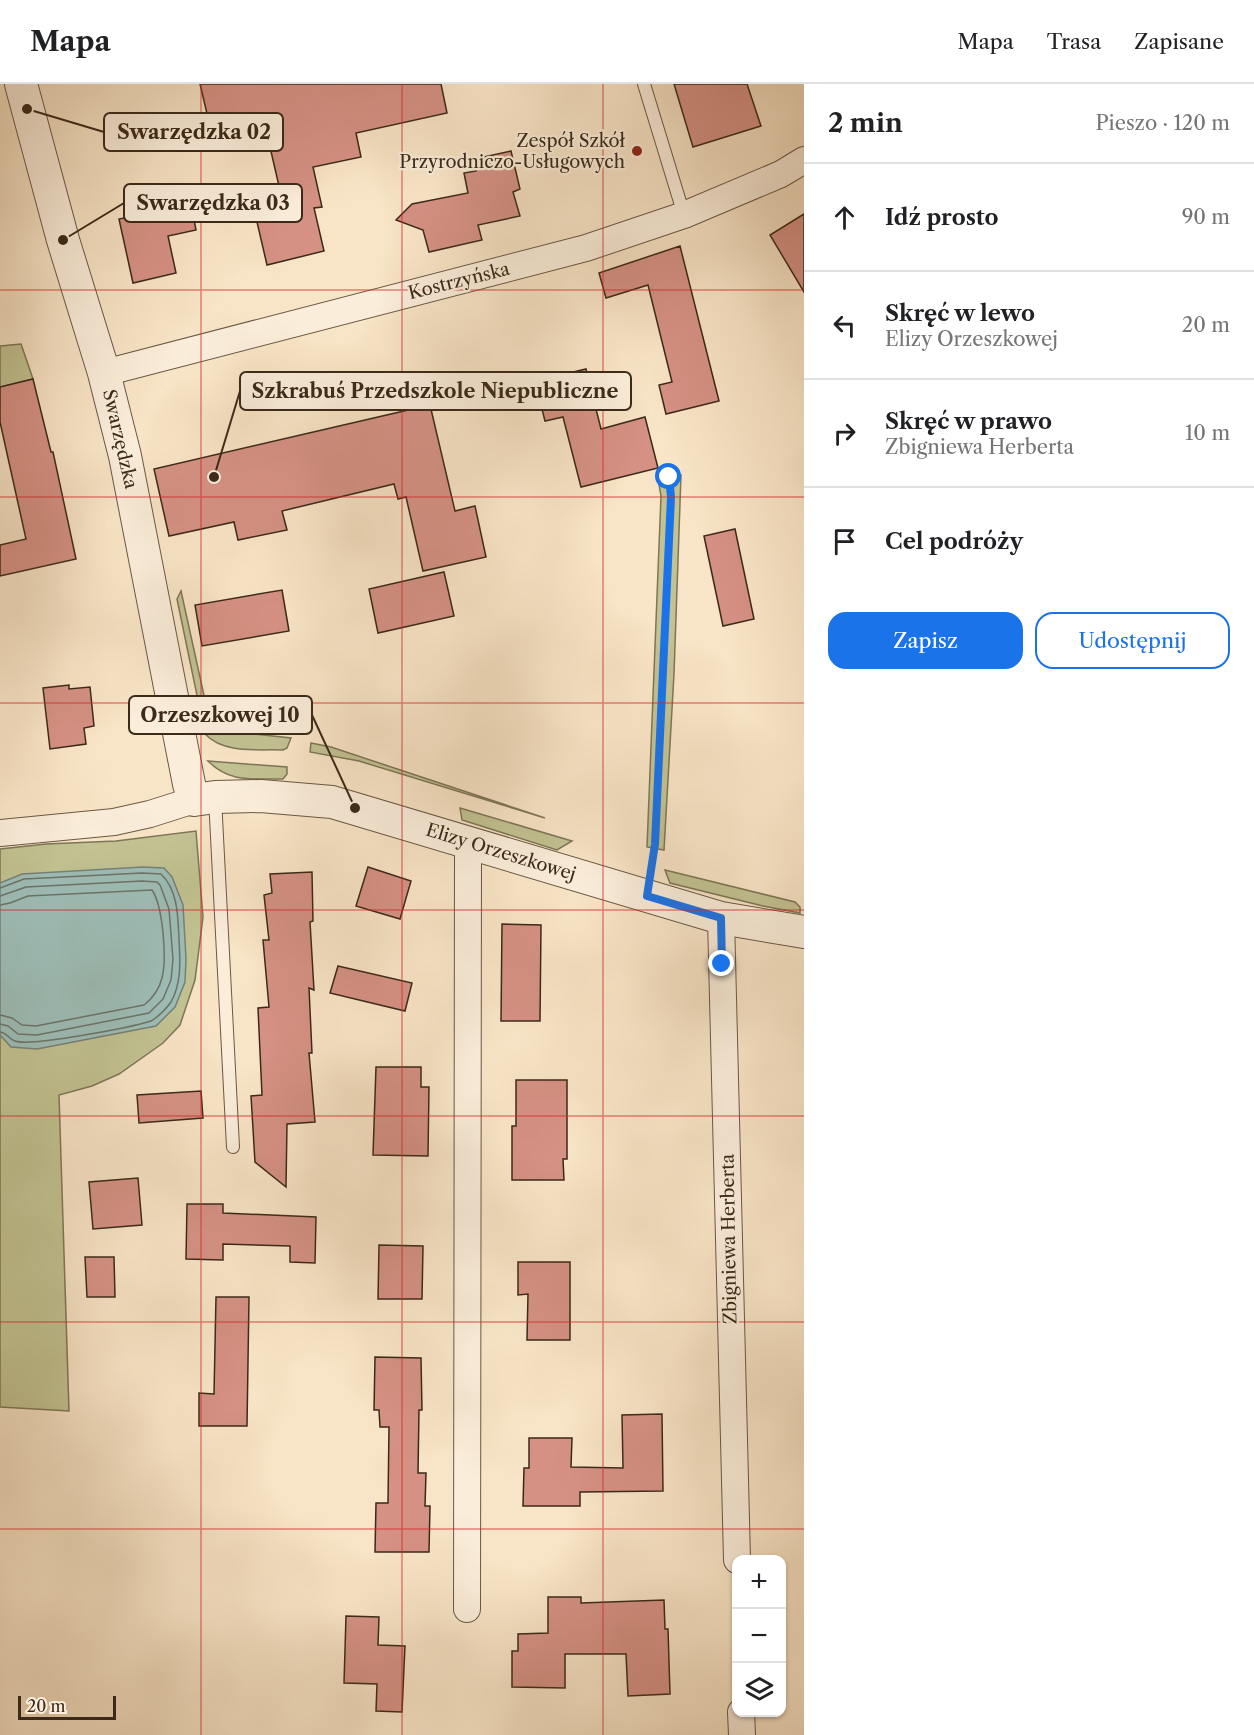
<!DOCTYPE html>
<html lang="pl">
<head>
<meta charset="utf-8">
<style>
  :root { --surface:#fff; --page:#f2f2f2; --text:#202124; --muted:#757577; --line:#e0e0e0; --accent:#1a73e8 }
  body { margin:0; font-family:"Libre Caslon Text",serif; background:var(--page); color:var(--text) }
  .controls { position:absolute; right:18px; bottom:18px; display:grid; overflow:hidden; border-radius:12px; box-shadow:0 2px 4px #0004 }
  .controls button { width:54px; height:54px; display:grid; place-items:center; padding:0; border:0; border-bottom:2px solid var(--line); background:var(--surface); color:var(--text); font:30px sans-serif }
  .scale { position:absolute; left:18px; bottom:15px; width:98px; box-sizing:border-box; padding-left:6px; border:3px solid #3b2919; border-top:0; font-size:16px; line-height:21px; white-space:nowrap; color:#3b2919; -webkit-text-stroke:4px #faedda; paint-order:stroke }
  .stop { position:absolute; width:18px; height:18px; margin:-14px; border:4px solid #1a73e8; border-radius:50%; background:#fff }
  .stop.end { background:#1a73e8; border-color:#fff; box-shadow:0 2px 6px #0008 }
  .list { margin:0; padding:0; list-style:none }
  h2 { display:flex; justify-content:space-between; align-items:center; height:78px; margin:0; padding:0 24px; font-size:26px }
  h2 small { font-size:20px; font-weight:400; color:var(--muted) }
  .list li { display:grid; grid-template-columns:39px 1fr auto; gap:18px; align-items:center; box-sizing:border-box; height:108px; padding:0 24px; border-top:2px solid var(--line) }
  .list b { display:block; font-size:22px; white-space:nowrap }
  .list p { margin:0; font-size:20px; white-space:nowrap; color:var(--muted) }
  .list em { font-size:20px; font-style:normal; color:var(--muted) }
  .actions { display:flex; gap:12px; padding:18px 24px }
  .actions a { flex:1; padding:14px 0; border:2px solid var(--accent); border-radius:18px; text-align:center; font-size:21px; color:var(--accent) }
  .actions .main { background:var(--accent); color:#fff }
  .icon { flex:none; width:33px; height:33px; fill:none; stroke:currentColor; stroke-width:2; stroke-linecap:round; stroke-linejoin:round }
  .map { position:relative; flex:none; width:804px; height:1651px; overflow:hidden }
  header { display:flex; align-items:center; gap:36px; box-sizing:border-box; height:84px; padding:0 30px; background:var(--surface); border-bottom:2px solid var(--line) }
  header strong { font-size:28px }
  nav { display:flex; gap:33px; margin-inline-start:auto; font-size:21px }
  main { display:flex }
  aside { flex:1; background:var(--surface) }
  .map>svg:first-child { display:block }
</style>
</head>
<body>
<header>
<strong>Mapa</strong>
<nav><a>Mapa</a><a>Trasa</a><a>Zapisane</a></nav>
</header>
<main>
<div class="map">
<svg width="804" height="1651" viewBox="0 0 804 1651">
  <rect width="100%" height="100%" fill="#f8e4c6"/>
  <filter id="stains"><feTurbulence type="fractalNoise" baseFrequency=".00333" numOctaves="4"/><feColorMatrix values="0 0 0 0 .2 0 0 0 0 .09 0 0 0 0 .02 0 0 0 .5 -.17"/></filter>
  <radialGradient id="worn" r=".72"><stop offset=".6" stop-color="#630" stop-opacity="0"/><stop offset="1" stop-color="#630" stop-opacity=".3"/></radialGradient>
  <!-- green -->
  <path fill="#c2c292" stroke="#7e7656" stroke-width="1.5" d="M21,260L33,295L0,303V262Z
    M681,391L674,590L664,766L647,763L661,412L658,395Z
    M181,507L207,625L237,648L291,654L287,664L283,666C257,665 224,670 205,650L177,515Z
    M311,659L331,663L545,734L359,677L310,668Z
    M208,677L287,683V690L283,695C253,694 231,700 208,677Z
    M460,724L572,757L557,766L462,736Z
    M196,747L203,833L195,896L180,941L163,959L119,990L92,1002L59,1011L69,1327L0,1323V765L46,760L116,757Z
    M665,786L795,818L800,823V829L763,822L670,799Z"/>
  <!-- water -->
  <path fill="#9dbeb8" stroke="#768278" stroke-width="1.5" d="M143,783L164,784L172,793L183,821L186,875L185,898L175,923L156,942L37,965L11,963L0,951V799L22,790Z"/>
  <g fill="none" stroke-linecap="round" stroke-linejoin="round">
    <!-- shore -->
    <path stroke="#6c7468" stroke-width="1.5" d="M0,804L24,795L142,789L161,790C178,806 178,833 179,855C180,876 182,898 171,918C167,924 157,934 151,937C132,943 30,963 15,957C8,955 8,949 0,948
      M0,812L26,803L142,797L157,798L160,801L169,825L173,875L171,896L163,915L149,929L37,951L18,950L8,942L0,940
      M0,821L10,819L28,812L152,806C163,822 167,875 162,894C159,906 153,914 144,921L36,942L22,941L12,934L0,931"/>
  </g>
  <!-- building -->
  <path fill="#d59184" stroke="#3b2919" stroke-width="1.5" d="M200,0H441L447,29L356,49L361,73L313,83L322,123L314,124L324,167L267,181L257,138L286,132L266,46L236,53L235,50L213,55Z
    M674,0H747L761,42L693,63Z
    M511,67L520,105L513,108L520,132L478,141L482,156L429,168L423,146L396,136L412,120L468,109L464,89L476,87L474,75Z
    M191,120L196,146L168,152L176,189L133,199L119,135Z
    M804,130V208L770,151Z
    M680,162L719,317L666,330L659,301L672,298L648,201L606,214L599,189Z
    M586,285L601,345L645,333L658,384L581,403L563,333L545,337L535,297Z
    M33,295L51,368H53L76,475L0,492V461L26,455L0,338V303Z
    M430,321L455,427L475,422L486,473L423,487L406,413L398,415L394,400L282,427L287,446L238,456L234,438L169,452L154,385Z
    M735,445L754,535L723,542L704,452Z
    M444,488L454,532L378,549L369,505Z
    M282,506L289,547L202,562L195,521Z
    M69,601V605L90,603L94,642L84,644L86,660L50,665L43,604Z
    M368,783L411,797L400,835L356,822Z
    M312,788L313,837L310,838L314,906L309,904L312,969H309L315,1038L287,1040L286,1103L255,1078L251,1012L262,1011L258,924L269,923L263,856H269L264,811L272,809L270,790Z
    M502,840L541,841L540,937H501Z
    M338,882L412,899L405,927L330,909Z
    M376,983H421V1003H429L428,1072L373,1071Z
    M516,996H567V1075H563L564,1096H512V1042H516Z
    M201,1007L203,1034L139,1039L137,1011Z
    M138,1094L142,1141L93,1145L89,1098Z
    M187,1120H223V1129L316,1133L315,1179L290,1178V1162L223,1160V1176L186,1175Z
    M379,1161L423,1162L422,1215H378Z
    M85,1173H114L115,1213H87Z
    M518,1178H570V1256H527L528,1210L518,1211Z
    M216,1213H249L247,1342H199V1309L214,1310Z
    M375,1273L421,1274L422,1326H419L418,1389H426L425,1422H430L429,1468H375L376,1419H388L389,1343H380L379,1326H374Z
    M662,1330L663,1407L580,1408V1422H523L524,1384H529V1354H572L571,1383L623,1384L622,1331Z
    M548,1513H581V1519L664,1516L665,1545H668L670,1610L628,1612L626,1570H565V1604L512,1603V1567H518V1550L548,1549Z
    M346,1532L379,1533L378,1561L405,1562L402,1628L376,1627L377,1600L344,1599Z"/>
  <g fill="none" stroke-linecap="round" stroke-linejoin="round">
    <defs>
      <path id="service" d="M644,0L684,131
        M215,714L233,1063"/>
      <path id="minor" d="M104,289L586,164L684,131L781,90L804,76
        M0,749L114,738L150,730L194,716
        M721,834L737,1476
        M467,1525L468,759
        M741,1628L742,1651"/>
      <path id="tertiary" d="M21,0L63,156L104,289L125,372L189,700L194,716L215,713L261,712L332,718L721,834L804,848"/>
    </defs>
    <!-- service casing -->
    <use href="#service" stroke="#6a5844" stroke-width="14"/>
    <!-- minor casing -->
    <use href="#minor" stroke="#6a5844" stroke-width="28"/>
    <!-- tertiary casing -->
    <use href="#tertiary" stroke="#6a5844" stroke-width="34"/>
    <!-- path -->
    <path stroke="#3b2919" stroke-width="4" stroke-dasharray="1.5 3" stroke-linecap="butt" d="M652,781L655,760L671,413L669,393"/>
    <!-- service -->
    <use href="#service" stroke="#faedda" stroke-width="12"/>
    <!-- minor -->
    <use href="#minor" stroke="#faedda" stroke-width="26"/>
    <!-- tertiary -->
    <use href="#tertiary" stroke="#faedda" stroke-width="32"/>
  </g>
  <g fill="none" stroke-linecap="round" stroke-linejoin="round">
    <!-- route -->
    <path stroke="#1a73e8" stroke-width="8" d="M669,393L671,413L655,760L647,812L721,834L722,880"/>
  </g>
  <!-- grid -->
  <path fill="none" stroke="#d62828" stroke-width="1.5" stroke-opacity="0.55" d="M201,0V1651M402,0V1651M603,0V1651M0,206H804M0,413H804M0,619H804M0,826H804M0,1032H804M0,1238H804M0,1445H804"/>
  <!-- markers -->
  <circle fill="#8f2418" stroke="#faedda" stroke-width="2" cx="637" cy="67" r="6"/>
  <g text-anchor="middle" stroke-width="4.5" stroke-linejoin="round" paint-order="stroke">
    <!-- poi labels -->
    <g font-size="18" fill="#3b2919" stroke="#faedda" text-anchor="end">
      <text x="625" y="63">Zespół Szkół<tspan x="625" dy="21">Przyrodniczo-Usługowych</tspan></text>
    </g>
    <!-- street labels -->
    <g font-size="18" fill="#3b2919" stroke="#faedda">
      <text transform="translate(459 197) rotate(-14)" y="6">Kostrzyńska</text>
      <text transform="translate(120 355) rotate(77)" y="6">Swarzędzka</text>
      <text transform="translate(501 768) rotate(17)" y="6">Elizy Orzeszkowej</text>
      <text transform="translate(729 1155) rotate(-91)" y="6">Zbigniewa Herberta</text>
    </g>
  </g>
  <!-- callouts -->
  <path fill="none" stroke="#3b2919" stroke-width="2" d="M27 25L104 48M63 156L124 119M214 393L240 307M355 724L312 631"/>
  <g fill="#3b2919" stroke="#faedda" stroke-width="2">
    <circle cx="27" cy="25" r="6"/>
    <circle cx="63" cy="156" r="6"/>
    <circle cx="214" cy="393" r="6"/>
    <circle cx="355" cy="724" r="6"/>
  </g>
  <g fill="#faedda" stroke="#3b2919" stroke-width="2">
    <rect x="104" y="29" width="179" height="38" rx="6"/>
    <rect x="124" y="100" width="178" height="38" rx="6"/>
    <rect x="240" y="288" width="391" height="38" rx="6"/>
    <rect x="129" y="612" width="183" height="38" rx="6"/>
  </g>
  <g font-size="20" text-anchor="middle" font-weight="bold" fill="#3b2919">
    <text x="194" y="55">Swarzędzka 02</text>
    <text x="213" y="126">Swarzędzka 03</text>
    <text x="435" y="314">Szkrabuś Przedszkole Niepubliczne</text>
    <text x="220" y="638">Orzeszkowej 10</text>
  </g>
  <rect width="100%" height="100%" filter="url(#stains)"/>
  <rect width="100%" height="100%" fill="url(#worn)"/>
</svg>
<div class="controls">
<button>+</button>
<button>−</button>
<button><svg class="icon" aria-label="layers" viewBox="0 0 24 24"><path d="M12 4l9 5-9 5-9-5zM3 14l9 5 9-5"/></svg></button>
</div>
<div class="scale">20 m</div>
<div class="stop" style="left:669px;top:393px"></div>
<div class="stop end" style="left:722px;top:880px"></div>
</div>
<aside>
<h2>2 min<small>Pieszo · 120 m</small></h2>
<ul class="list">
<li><svg class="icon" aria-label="ahead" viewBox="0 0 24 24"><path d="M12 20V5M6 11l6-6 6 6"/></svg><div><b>Idź prosto</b></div><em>90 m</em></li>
<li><svg class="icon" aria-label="left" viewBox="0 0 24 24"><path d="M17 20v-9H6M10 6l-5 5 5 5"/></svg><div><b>Skręć w lewo</b><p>Elizy Orzeszkowej</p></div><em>20 m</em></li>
<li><svg class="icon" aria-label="right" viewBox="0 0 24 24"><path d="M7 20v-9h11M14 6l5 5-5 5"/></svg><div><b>Skręć w prawo</b><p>Zbigniewa Herberta</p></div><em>10 m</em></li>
<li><svg class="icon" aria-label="arrive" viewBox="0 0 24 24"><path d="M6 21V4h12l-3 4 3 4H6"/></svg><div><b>Cel podróży</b></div></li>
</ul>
<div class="actions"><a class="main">Zapisz</a><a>Udostępnij</a></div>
</aside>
</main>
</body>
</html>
